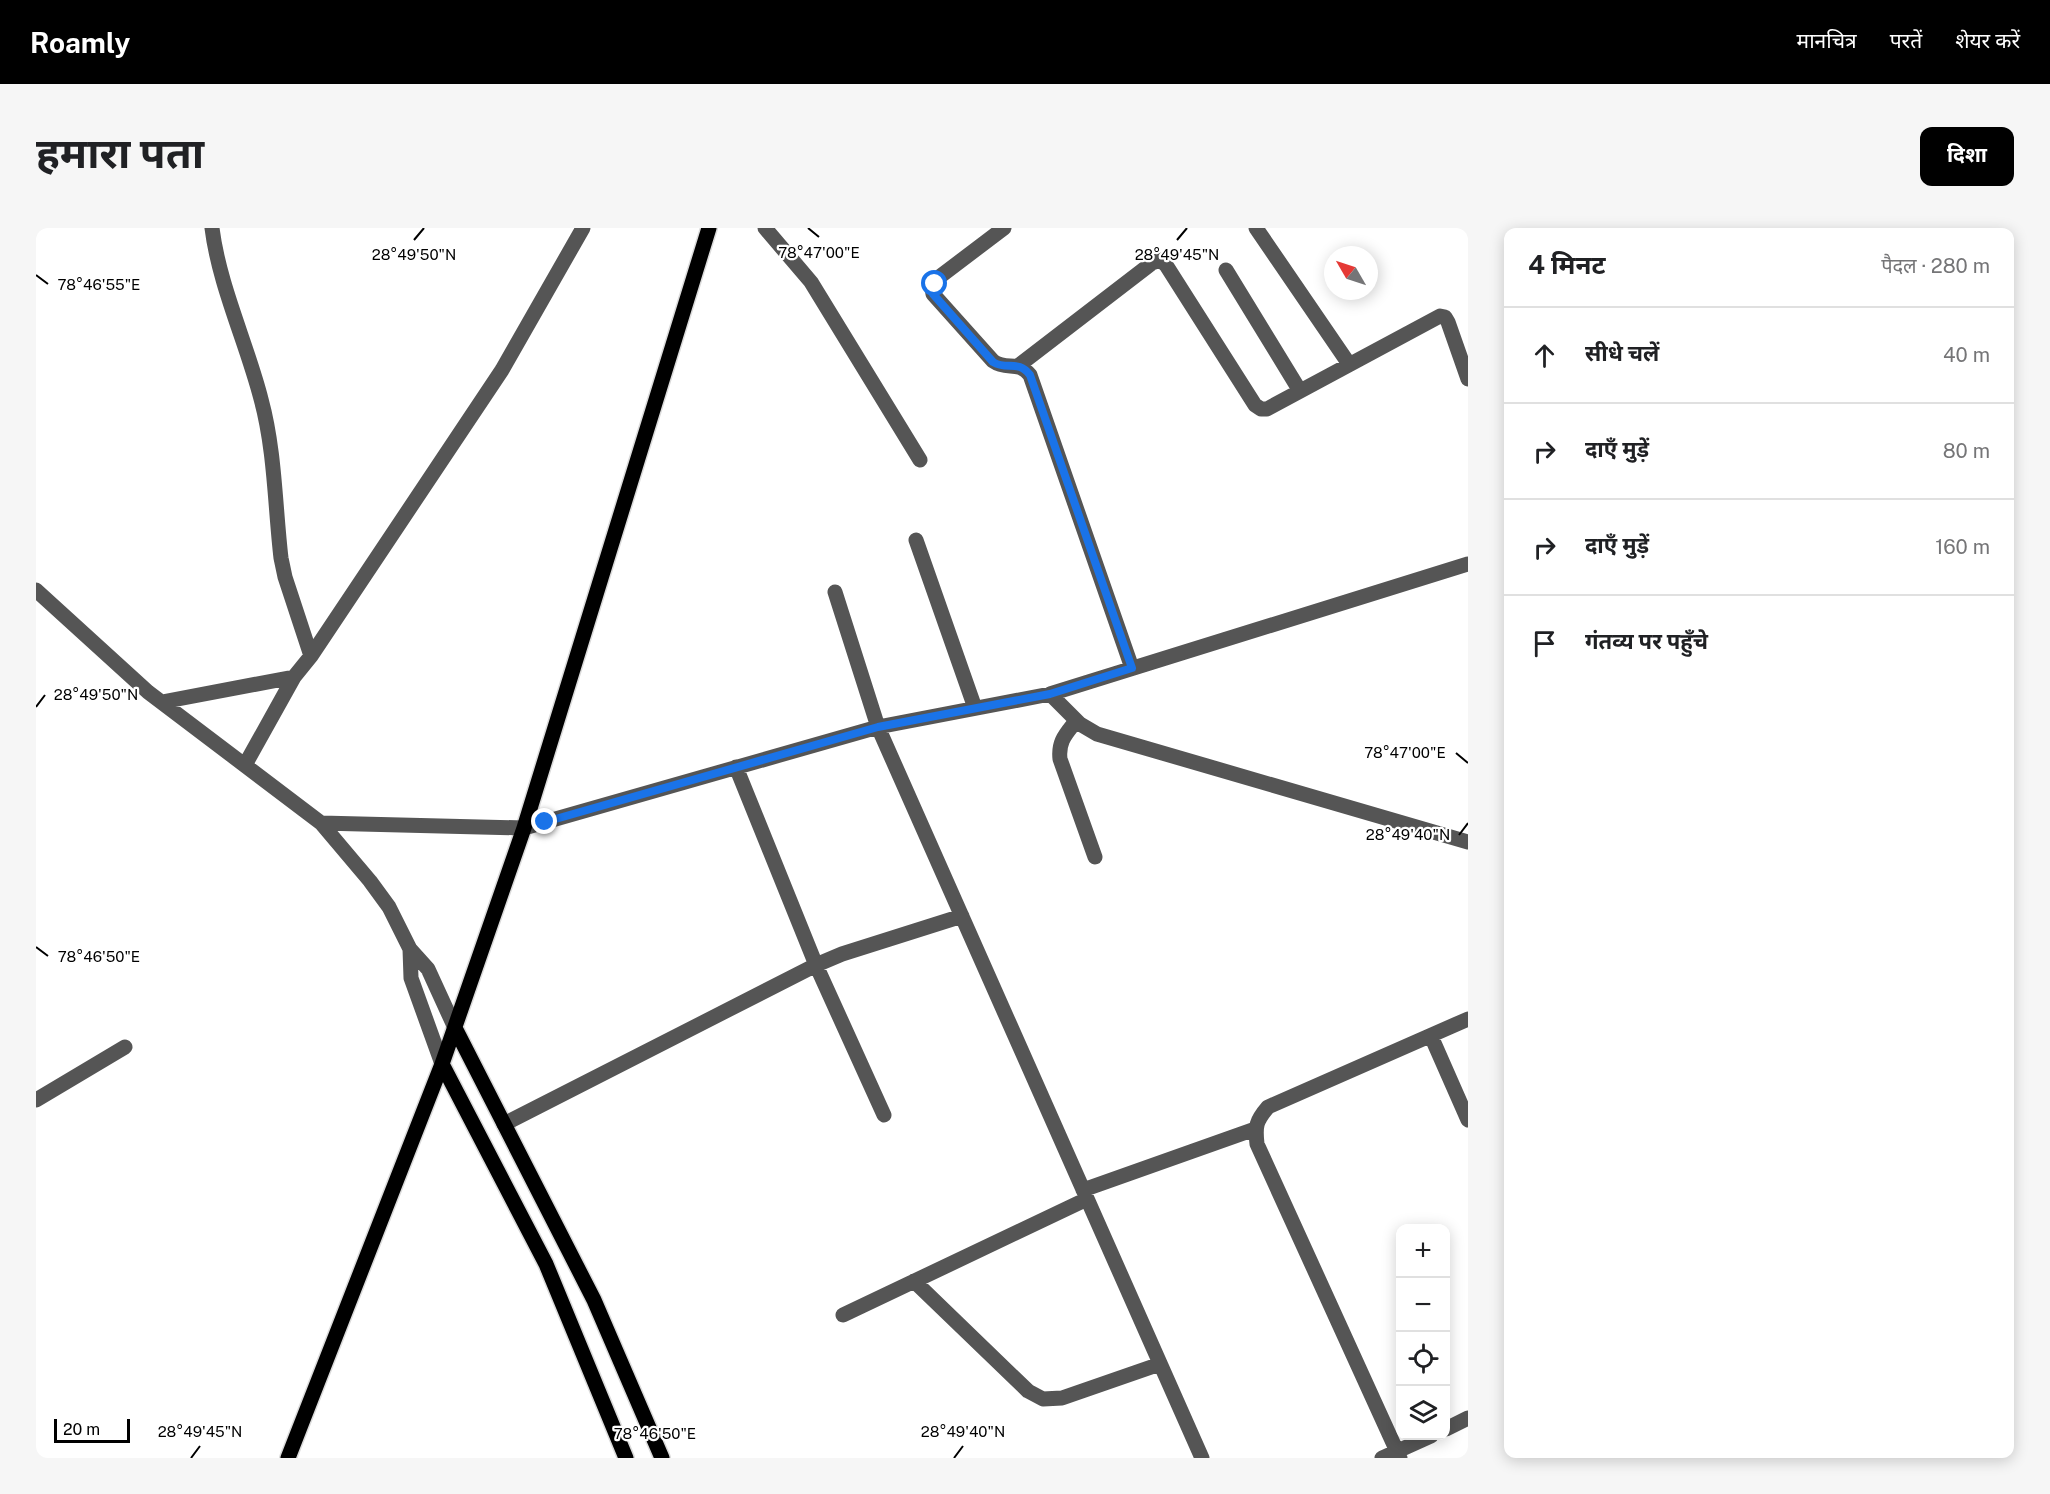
<!DOCTYPE html>
<html lang="hi">
<head>
<meta charset="utf-8">
<style>
  :root { --surface:#fff; --page:#f6f6f6; --text:#202124; --muted:#757577; --line:#e0e0e0; --accent:#000 }
  body { margin:0; font-family:"Public Sans","Noto Sans Devanagari",sans-serif; background:var(--page); color:var(--text) }
  .controls { position:absolute; right:18px; bottom:18px; display:grid; overflow:hidden; border-radius:12px; box-shadow:0 3px 15px #0003 }
  .controls button { width:54px; height:54px; display:grid; place-items:center; padding:0; border:0; border-bottom:2px solid var(--line); background:var(--surface); color:var(--text); font:30px sans-serif }
  .compass { position:absolute; left:1288px; top:18px; width:54px; height:54px; border-radius:50%; background:var(--surface); box-shadow:0 3px 15px #0003; rotate:309deg }
  .scale { position:absolute; left:18px; bottom:15px; width:76px; box-sizing:border-box; padding-left:6px; border:3px solid #000; border-top:0; font-size:16px; line-height:21px; white-space:nowrap; color:#000; -webkit-text-stroke:4px #fff; paint-order:stroke }
  .stop { position:absolute; width:18px; height:18px; margin:-14px; border:4px solid #1a73e8; border-radius:50%; background:#fff }
  .stop.end { background:#1a73e8; border-color:#fff; box-shadow:0 2px 6px #0008 }
  .list { margin:0; padding:0; list-style:none }
  h2 { display:flex; justify-content:space-between; align-items:center; height:78px; margin:0; padding:0 24px; font-size:26px }
  h2 small { font-size:20px; font-weight:400; color:var(--muted) }
  .list li { display:grid; grid-template-columns:39px 1fr auto; gap:18px; align-items:center; box-sizing:border-box; height:96px; padding:0 24px; border-top:2px solid var(--line) }
  .list b { display:block; font-size:22px; white-space:nowrap }
  .list em { font-size:20px; font-style:normal; color:var(--muted) }
  .icon { flex:none; width:33px; height:33px; fill:none; stroke:currentColor; stroke-width:2; stroke-linecap:round; stroke-linejoin:round }
  .map { position:relative; flex:none; width:1432px; height:1230px; overflow:hidden; border-radius:12px }
  header { display:flex; align-items:center; gap:36px; box-sizing:border-box; height:84px; padding:0 30px; background:var(--accent); color:#fff }
  header strong { font-size:28px }
  nav { display:flex; gap:33px; margin-inline-start:auto; font-size:21px }
  .intro { display:flex; align-items:center; justify-content:space-between; box-sizing:border-box; height:144px; padding:0 36px }
  h1 { margin:0; font-size:42px }
  .button { padding:15px 27px; border-radius:12px; background:var(--accent); color:#fff; font-size:21px; font-weight:700 }
  main { display:flex; gap:36px; padding:0 36px }
  aside { flex:1; background:var(--surface); border-radius:12px; box-shadow:0 3px 15px #0003 }
  .map>svg:first-child { display:block }
</style>
</head>
<body>
<header>
<strong>Roamly</strong>
<nav><a>मानचित्र</a><a>परतें</a><a>शेयर करें</a></nav>
</header>
<div class="intro"><h1>हमारा पता</h1><a class="button">दिशा</a></div>
<main>
<div class="map">
<svg width="1432" height="1230" viewBox="0 0 1432 1230">
  <rect width="100%" height="100%" fill="#fff"/>
  <g fill="none" stroke-linecap="round" stroke-linejoin="round">
    <defs>
      <path id="major" d="M419,800L558,1072L626,1230
        M406,836L510,1036L590,1230
        M252,1230L406,836L488,600L673,0"/>
    </defs>
    <!-- major casing -->
    <use href="#major" stroke="#dbdbdb" stroke-width="18"/>
    <!-- minor -->
    <path stroke="#555" stroke-width="15" d="M176,0C183,57 211,116 225,171C239,222 239,279 245,330L249,349L275,428
      M729,0L775,54L884,232
      M968,0L902,50L896,60L897,66L957,133C971,143 982,132 994,147L1096,440
      M1220,0L1313,136
      M1190,42L1264,163
      M982,138L1116,35L1124,32L1130,37L1219,177L1225,181H1231L1404,88L1409,89L1412,94L1432,151
      M880,312L939,480
      M0,362L112,464L285,595L334,653L353,679L374,721L392,741L419,800
      M799,364L842,499L1166,1230
      M1014,466L1044,496L1061,506L1432,614
      M126,474L258,449
      M1040,493C1030,506 1022,513 1024,531L1059,629
      M209,537L258,449L275,428L466,142L547,0
      M700,539L780,737L848,887
      M285,595L488,600L842,499L1014,466L1432,336
      M374,721L375,750L406,836
      M1395,808L1432,892
      M0,872L89,819
      M468,896L780,737L806,726L926,688
      M1047,962L1219,901
      M878,1053L992,1163L1007,1171L1026,1170L1124,1136
      M807,1087L1051,971
      M1410,1201L1432,1190
      M1346,1230L1395,1208
      M1364,1230L1221,916C1219,898 1220,893 1232,879L1432,791"/>
    <!-- major -->
    <use href="#major" stroke="#000" stroke-width="15"/>
  </g>
  <g fill="none" stroke-linecap="round" stroke-linejoin="round">
    <!-- route -->
    <path stroke="#1a73e8" stroke-width="8" d="M509,594L842,499L1014,466L1096,440L994,147C982,131 971,143 957,134L897,66L896,60L899,56"/>
  </g>
  <!-- ticks -->
  <path fill="none" stroke="#000" stroke-width="2" d="M772,0L783,9M378,12L388,0M1141,12L1151,0M0,47L12,56M0,479L9,467M1420,525L1432,535M1423,607L1432,595M0,719L12,728M619,1221L631,1230M155,1230L164,1218M918,1230L927,1218"/>
  <g font-size="15" text-anchor="middle" fill="#000" stroke="#fff" stroke-width="4.5" stroke-linejoin="round" paint-order="stroke">
    <text x="783" y="30">78°47'00"E</text>
    <text x="378" y="32">28°49'50"N</text>
    <text x="1141" y="32">28°49'45"N</text>
    <text x="63" y="62">78°46'55"E</text>
    <text x="60" y="472">28°49'50"N</text>
    <text x="1369" y="530">78°47'00"E</text>
    <text x="1372" y="612">28°49'40"N</text>
    <text x="63" y="734">78°46'50"E</text>
    <text x="164" y="1209">28°49'45"N</text>
    <text x="927" y="1209">28°49'40"N</text>
    <text x="619" y="1211">78°46'50"E</text>
  </g>
</svg>
<div class="controls">
<button>+</button>
<button>−</button>
<button><svg class="icon" aria-label="locate" viewBox="0 0 24 24"><circle cx="12" cy="12" r="6"/><path d="M12 2v4M12 18v4M2 12h4M18 12h4"/></svg></button>
<button><svg class="icon" aria-label="layers" viewBox="0 0 24 24"><path d="M12 4l9 5-9 5-9-5zM3 14l9 5 9-5"/></svg></button>
</div>
<svg class="compass" viewBox="-18 -18 36 36"><path d="M0-13l5 13h-10z" fill="#e53935"/><path d="M0 13l5-13h-10z" fill="#757577"/></svg>
<div class="scale">20 m</div>
<div class="stop" style="left:899px;top:56px"></div>
<div class="stop end" style="left:509px;top:594px"></div>
</div>
<aside>
<h2>4 मिनट<small>पैदल · 280 m</small></h2>
<ul class="list">
<li><svg class="icon" aria-label="ahead" viewBox="0 0 24 24"><path d="M12 20V5M6 11l6-6 6 6"/></svg><div><b>सीधे चलें</b></div><em>40 m</em></li>
<li><svg class="icon" aria-label="right" viewBox="0 0 24 24"><path d="M7 20v-9h11M14 6l5 5-5 5"/></svg><div><b>दाएँ मुड़ें</b></div><em>80 m</em></li>
<li><svg class="icon" aria-label="right" viewBox="0 0 24 24"><path d="M7 20v-9h11M14 6l5 5-5 5"/></svg><div><b>दाएँ मुड़ें</b></div><em>160 m</em></li>
<li><svg class="icon" aria-label="arrive" viewBox="0 0 24 24"><path d="M6 21V4h12l-3 4 3 4H6"/></svg><div><b>गंतव्य पर पहुँचे</b></div></li>
</ul>
</aside>
</main>
</body>
</html>
